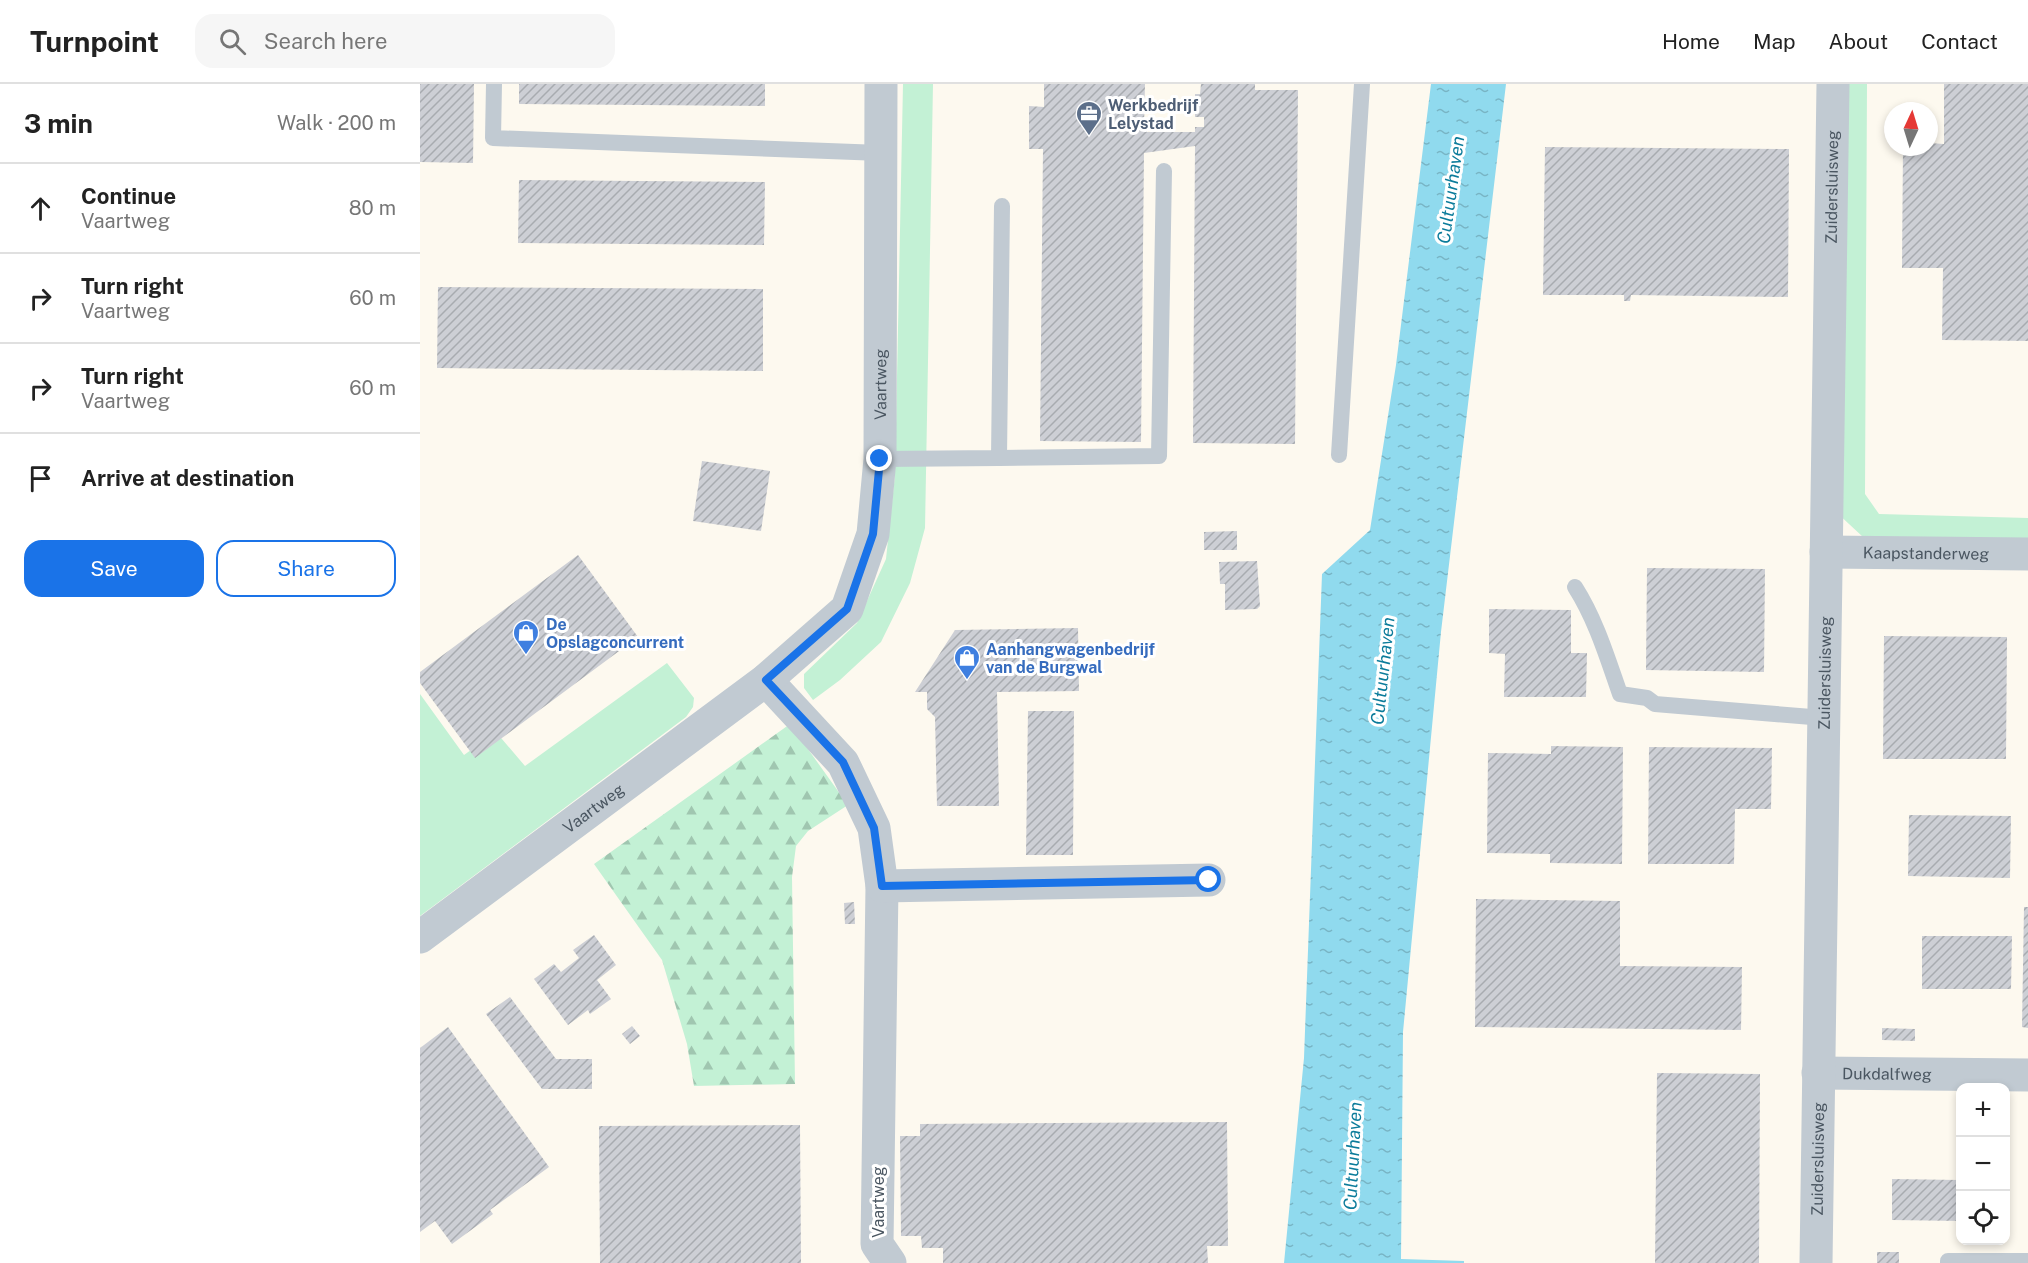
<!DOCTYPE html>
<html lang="en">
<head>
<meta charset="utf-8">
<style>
  :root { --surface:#fff; --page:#f6f6f6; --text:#222; --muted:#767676; --line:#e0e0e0; --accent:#1a73e8 }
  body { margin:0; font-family:"Public Sans",sans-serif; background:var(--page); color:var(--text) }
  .controls { position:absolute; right:18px; bottom:18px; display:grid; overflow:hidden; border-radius:12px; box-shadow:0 3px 9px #0003 }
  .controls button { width:54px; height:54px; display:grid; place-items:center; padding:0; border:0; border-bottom:2px solid var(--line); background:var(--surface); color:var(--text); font:30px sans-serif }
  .compass { position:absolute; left:1464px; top:18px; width:54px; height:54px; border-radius:50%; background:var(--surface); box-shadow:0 3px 9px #0003; rotate:4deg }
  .stop { position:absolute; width:18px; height:18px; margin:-14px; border:4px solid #1a73e8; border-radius:50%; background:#fff }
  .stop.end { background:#1a73e8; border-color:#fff; box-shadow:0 2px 6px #0008 }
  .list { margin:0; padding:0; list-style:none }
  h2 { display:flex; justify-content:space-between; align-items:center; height:78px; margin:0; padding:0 24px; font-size:26px }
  h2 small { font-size:20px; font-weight:400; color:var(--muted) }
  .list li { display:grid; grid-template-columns:39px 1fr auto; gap:18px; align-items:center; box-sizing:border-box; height:90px; padding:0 24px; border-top:2px solid var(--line) }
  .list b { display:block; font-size:22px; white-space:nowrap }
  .list p { margin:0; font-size:20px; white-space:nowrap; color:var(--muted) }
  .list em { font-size:20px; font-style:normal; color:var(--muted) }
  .actions { display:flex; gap:12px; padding:18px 24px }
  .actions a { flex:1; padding:14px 0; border:2px solid var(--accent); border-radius:18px; text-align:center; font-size:21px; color:var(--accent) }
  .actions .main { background:var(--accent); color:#fff }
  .icon { flex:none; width:33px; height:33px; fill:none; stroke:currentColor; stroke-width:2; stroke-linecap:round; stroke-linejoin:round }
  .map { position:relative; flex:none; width:1608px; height:1179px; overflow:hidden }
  header { display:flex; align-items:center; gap:36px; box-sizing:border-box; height:84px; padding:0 30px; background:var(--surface); border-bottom:2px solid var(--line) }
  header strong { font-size:28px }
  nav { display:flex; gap:33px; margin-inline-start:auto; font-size:21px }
  .search { width:420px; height:54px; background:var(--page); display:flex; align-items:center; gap:15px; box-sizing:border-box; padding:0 21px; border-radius:18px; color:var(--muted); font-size:22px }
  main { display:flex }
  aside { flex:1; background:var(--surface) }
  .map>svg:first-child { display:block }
</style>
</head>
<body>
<header>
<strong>Turnpoint</strong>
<div class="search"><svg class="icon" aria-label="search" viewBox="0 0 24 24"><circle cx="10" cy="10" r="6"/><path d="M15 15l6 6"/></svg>Search here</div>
<nav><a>Home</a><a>Map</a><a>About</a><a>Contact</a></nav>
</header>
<main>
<aside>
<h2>3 min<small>Walk · 200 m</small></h2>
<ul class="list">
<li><svg class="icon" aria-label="ahead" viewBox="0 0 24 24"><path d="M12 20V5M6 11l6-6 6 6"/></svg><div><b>Continue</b><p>Vaartweg</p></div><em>80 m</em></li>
<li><svg class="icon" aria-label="right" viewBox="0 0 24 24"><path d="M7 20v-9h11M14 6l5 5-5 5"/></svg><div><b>Turn right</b><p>Vaartweg</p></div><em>60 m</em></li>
<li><svg class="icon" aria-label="right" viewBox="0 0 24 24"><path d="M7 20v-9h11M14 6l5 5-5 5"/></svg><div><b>Turn right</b><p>Vaartweg</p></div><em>60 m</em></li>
<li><svg class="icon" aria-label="arrive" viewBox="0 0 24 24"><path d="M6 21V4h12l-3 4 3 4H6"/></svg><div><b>Arrive at destination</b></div></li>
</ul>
<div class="actions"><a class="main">Save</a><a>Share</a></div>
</aside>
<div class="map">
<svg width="1608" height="1179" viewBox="0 0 1608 1179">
  <defs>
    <pattern id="forest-firs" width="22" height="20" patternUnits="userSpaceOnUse" patternTransform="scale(1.5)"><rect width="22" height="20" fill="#c3f1d5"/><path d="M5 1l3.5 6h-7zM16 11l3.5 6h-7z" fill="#a0c6b0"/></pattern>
    <pattern id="water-ripples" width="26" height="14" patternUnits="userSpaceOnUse" patternTransform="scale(1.5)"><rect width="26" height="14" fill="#90daee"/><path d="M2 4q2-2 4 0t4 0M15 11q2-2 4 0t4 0" fill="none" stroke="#78b4c4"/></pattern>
    <pattern id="building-hatch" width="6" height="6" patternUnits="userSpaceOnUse" patternTransform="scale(1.5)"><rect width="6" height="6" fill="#cdcfd5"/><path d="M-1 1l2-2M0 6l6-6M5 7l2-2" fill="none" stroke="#a8abb0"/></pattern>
  </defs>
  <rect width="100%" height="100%" fill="#f5f3f3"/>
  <!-- commercial -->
  <path fill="#fdf9ef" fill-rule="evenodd" d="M0,0H1608V1179H0ZM1473,27H1509V63H1473ZM1540,1004H1586V1156H1540Z"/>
  <!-- green -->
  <path fill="#c3f1d5" d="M483,0H513L505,444L490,499L461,558L420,596L393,616L384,604V590L437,539L466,475L475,391Z
    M1424,0H1447L1445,410L1459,430L1608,434V455L1443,453L1415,427Z
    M247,579L274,614L273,623L266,633L0,832V610L44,671L76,648L105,682Z"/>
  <!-- forest -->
  <path fill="url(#forest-firs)" d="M370,640L428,721L388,747L376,762L372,793L375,1000L274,1002L267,960L242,876L174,780Z"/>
  <!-- water -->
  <path fill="url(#water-ripples)" d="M1011,0H1086L1021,548L983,948L981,1175L1044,1177V1179H864L884,974L902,490L950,446L976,281Z"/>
  <!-- building -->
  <path fill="url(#building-hatch)" d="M0,0H54L53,79L0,78Z
    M99,0H345V22L99,20Z
    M624,0H725L724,43H727V48H775V43H784V33H775V10H780L781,0H835V6H878L875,360L773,359L775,62L724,69L721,358L620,357L623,65H609V22L624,23Z
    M1524,0H1608V257L1522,256L1523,184H1482L1483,63H1509V59L1524,60Z
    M1125,63L1369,65L1368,213L1211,211L1210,217H1204V211H1123Z
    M99,96L345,98L344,161L98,159Z
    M18,203L343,205V287L17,284Z
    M282,377L350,387L341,447L273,437Z
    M817,447V466H784V448Z
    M158,471L218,553L55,674L0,599V588Z
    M837,477L840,522L837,525L805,526V500H800L799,478Z
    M1227,484L1345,485L1344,588L1226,586Z
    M1069,525L1151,526V569H1167L1166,613H1084L1085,570L1069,569Z
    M658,544L659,607L577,608L579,722H517L515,633L507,625V608H495L535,546Z
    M1464,552L1587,553L1586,675H1463Z
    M608,627H654L653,771H606Z
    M1131,662L1203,663L1202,780L1130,779V770L1067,769L1068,669L1131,670Z
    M1229,663L1352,664L1351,725H1315L1314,780H1228Z
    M1489,731L1591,732L1590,794L1488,792Z
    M1056,815L1200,817V882L1322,883L1321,946L1055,943Z
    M434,818L435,840H425L424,819Z
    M1604,823H1608V944L1602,943Z
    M174,851L196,881L177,896L191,915L170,930L168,926L148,941L114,895L134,880L141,888L159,874L153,866Z
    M1502,852H1592L1591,905H1502Z
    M90,913L136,975H172V1005H122L66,930Z
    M212,942L220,952L210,960L202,950Z
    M28,943L129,1083L70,1126L73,1130L32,1160L15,1137L0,1148V964Z
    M1462,944L1495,945V957L1462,956Z
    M1237,989L1340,990L1339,1179H1235Z
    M807,1038L808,1162H787L788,1179H523V1164H502L501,1152H481L480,1052H500V1040Z
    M380,1041L381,1179H180L179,1042Z
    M1472,1095L1540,1096V1137L1472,1136Z
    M1457,1168H1479V1179H1457Z"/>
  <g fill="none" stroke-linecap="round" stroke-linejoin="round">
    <!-- service -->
    <path stroke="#c1cad2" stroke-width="16" d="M74,0L73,54L461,69
      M919,371L942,0
      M579,374L739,372L744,87
      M460,375L579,374L582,122
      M1155,503C1176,536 1187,573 1200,610L1227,614L1235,620L1404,634
      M1528,1179V1177H1608"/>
    <!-- minor -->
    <g stroke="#c1cad2" stroke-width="33">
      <path id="s1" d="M1406,468L1608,470"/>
      <path d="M346,596L423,679L454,744L462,802L457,1160L470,1179"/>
      <path d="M462,802L789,796"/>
      <path id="s2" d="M0,853L346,596L427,525L453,450L460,375L461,0"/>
      <path id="s3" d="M1398,989L1608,991"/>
      <path id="s4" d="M1396,1179L1413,0"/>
    </g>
  </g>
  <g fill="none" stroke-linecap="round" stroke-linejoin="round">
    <!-- route -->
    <path stroke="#1a73e8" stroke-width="8" d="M460,375L453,450L427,525L346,596L423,678L454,744L462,802L789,796"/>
  </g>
  <!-- icons -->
  <defs>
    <symbol id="office-pin" viewBox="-11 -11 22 30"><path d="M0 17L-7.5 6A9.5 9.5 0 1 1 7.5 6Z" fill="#5c6f8a" stroke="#fff"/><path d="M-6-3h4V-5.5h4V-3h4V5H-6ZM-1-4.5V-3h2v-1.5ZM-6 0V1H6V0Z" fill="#fff"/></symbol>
    <symbol id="shop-pin" viewBox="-11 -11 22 30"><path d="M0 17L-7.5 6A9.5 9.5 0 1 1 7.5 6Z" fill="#3f7fe0" stroke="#fff"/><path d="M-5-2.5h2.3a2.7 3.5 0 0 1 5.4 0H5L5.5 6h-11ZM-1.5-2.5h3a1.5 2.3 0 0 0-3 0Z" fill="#fff"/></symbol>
  </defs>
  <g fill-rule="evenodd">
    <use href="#office-pin" x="654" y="15" width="30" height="40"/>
    <use href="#shop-pin" x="91" y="534" width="30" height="40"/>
    <use href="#shop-pin" x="532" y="559" width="30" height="40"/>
  </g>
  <g text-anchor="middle" stroke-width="6" stroke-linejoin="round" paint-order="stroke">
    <!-- service labels -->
    <g font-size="16" font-weight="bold" fill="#4e5e75" stroke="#fff" text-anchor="start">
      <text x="688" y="27">Werkbedrijf<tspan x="688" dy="18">Lelystad</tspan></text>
    </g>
    <!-- street labels -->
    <g font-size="16" fill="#4a5661" stroke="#fff">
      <text dy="6" stroke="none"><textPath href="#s4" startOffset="1076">Zuidersluisweg</textPath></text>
      <text dy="6" stroke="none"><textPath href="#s2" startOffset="768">Vaartweg</textPath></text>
      <text dy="6" stroke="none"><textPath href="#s1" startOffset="100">Kaapstanderweg</textPath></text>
      <text dy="6" stroke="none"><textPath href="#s4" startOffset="590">Zuidersluisweg</textPath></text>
      <text dy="6" stroke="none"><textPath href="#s2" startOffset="216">Vaartweg</textPath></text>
      <text dy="6" stroke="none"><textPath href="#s3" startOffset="69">Dukdalfweg</textPath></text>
      <text dy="6" stroke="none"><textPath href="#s4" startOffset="104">Zuidersluisweg</textPath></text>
      <text transform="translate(458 1118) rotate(-90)" y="6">Vaartweg</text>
    </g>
    <!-- shop labels -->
    <g font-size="16" font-weight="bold" fill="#366cbe" stroke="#fff" text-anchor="start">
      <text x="126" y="546">De<tspan x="126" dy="18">Opslagconcurrent</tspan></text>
      <text x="566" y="571">Aanhangwagenbedrijf<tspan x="566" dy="18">van de Burgwal</tspan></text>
    </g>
    <!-- water labels -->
    <g font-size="18" font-style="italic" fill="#0c7c9b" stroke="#fff">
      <text transform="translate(1031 106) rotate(-82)" y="6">Cultuurhaven</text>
      <text transform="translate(963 587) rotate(-84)" y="6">Cultuurhaven</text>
      <text transform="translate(933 1072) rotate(-87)" y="6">Cultuurhaven</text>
    </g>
  </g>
</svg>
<div class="controls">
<button>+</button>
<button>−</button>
<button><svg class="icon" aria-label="locate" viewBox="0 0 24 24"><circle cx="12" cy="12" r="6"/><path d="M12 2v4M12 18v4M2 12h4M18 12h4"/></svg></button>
</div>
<svg class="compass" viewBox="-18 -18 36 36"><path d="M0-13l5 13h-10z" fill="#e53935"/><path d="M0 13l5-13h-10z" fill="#767676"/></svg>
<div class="stop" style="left:789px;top:796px"></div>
<div class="stop end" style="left:460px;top:375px"></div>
</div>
</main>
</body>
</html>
